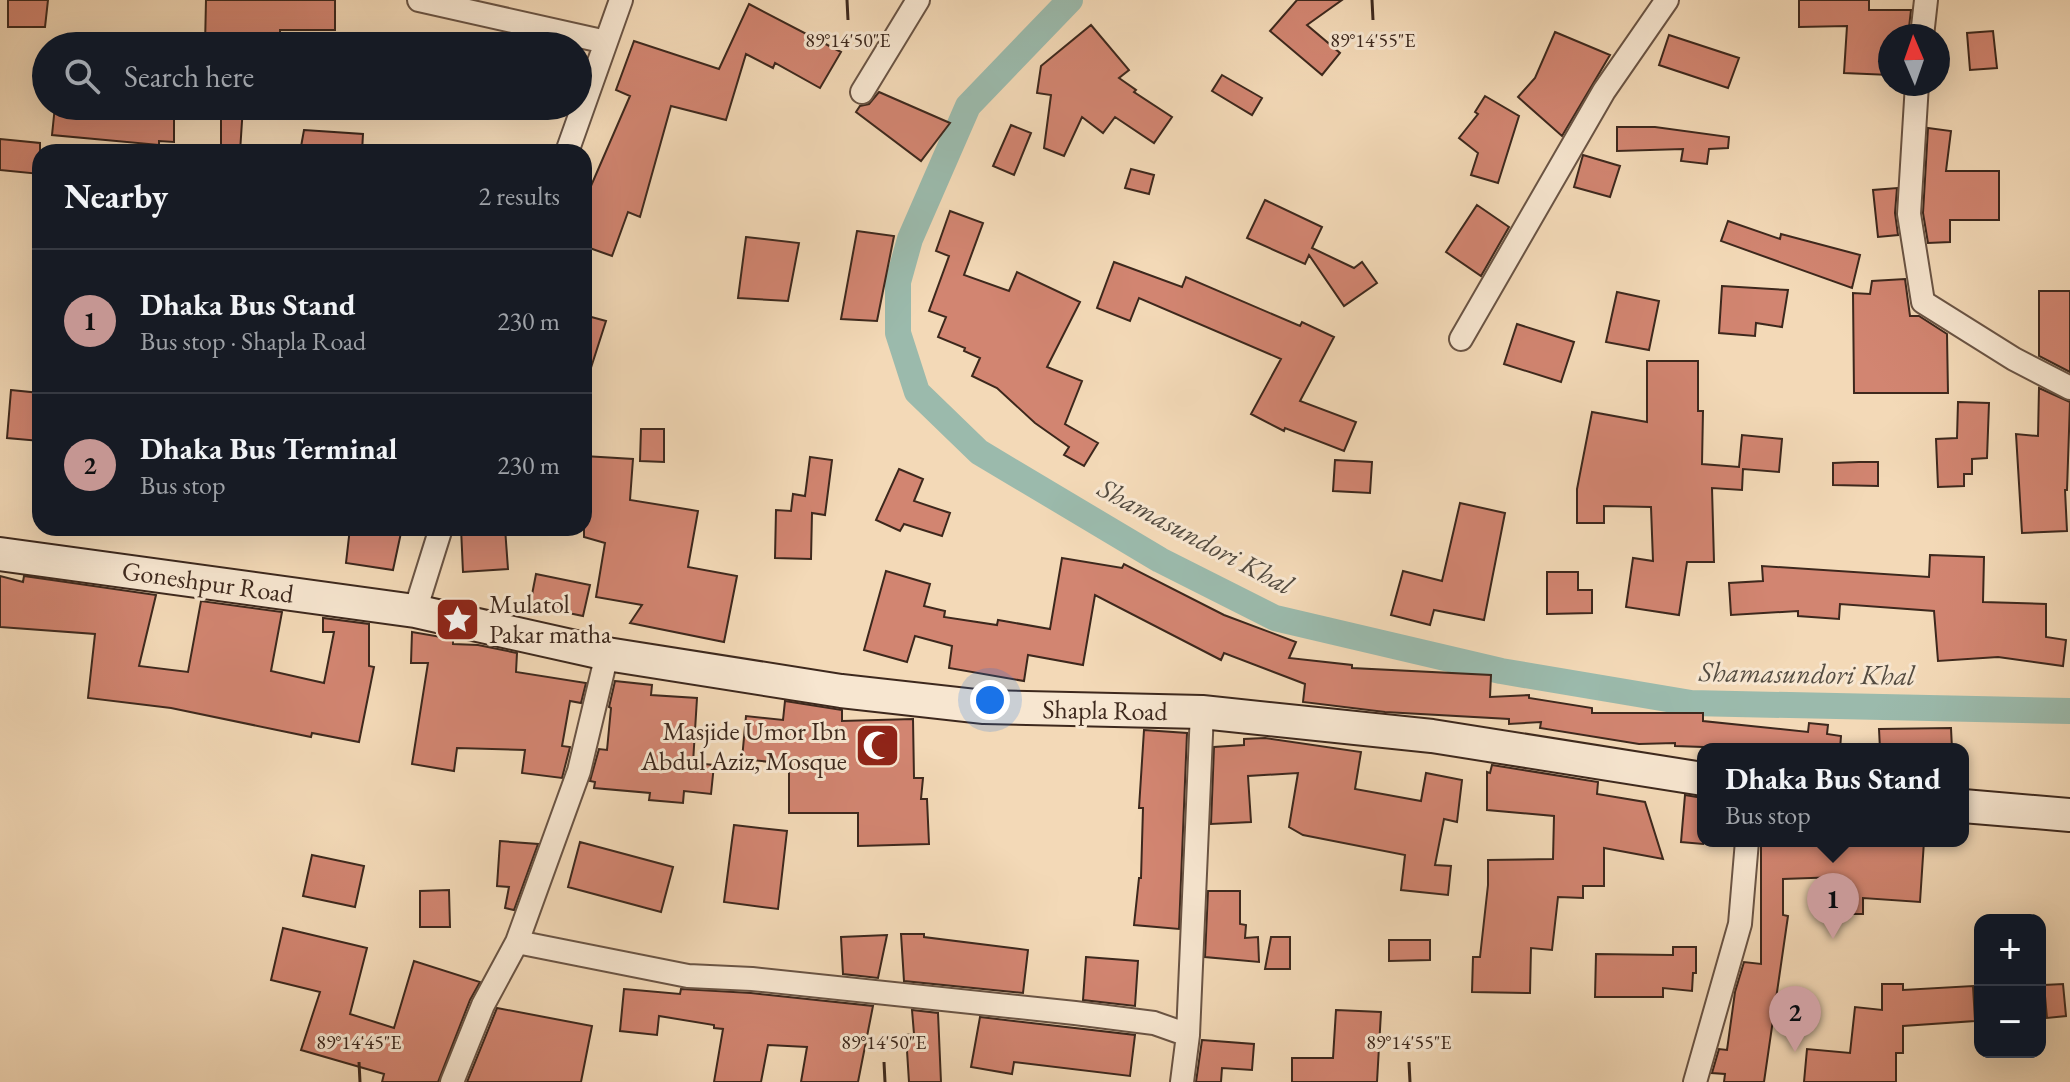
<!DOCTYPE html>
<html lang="en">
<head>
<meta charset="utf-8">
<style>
  :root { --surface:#171b24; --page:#242831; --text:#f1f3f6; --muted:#9ea1a6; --line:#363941; --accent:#c59692 }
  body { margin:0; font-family:"EB Garamond",serif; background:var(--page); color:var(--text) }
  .controls { position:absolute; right:24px; bottom:24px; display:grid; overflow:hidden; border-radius:16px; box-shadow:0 8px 32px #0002 }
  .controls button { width:72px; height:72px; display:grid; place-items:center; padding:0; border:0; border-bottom:2px solid var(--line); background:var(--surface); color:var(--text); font:40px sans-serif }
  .compass { position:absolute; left:1878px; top:24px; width:72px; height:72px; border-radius:50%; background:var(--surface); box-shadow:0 8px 32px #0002; rotate:358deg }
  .you { position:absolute; left:990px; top:700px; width:28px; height:28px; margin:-20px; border:6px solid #fff; border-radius:50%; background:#1a73e8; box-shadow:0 0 0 12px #1a73e833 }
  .badge { display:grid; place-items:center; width:52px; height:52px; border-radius:50%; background:var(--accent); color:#111; font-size:26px; font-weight:700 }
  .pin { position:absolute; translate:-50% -66px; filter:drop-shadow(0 2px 4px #0008) }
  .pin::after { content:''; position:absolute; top:42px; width:28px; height:24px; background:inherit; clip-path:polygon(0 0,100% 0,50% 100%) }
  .popup { position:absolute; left:1697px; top:743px; width:272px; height:104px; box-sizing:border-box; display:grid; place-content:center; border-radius:16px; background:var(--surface); filter:drop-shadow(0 2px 6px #0005); font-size:26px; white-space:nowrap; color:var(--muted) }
  .popup b { font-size:30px; color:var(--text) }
  .popup::after { content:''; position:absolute; left:50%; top:100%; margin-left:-16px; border:16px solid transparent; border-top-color:var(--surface) }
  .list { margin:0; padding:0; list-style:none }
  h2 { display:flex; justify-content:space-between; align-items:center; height:104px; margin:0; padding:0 32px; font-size:34px }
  h2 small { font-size:26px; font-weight:400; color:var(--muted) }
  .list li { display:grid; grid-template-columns:52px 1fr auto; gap:24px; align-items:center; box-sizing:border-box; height:144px; padding:0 32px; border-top:2px solid var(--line) }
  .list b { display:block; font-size:30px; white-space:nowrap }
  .list p { margin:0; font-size:26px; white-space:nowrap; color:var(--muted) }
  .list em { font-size:26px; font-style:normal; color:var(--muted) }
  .icon { flex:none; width:44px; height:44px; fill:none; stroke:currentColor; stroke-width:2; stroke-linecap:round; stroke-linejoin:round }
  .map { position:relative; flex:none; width:2070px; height:1082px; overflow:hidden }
  .search { position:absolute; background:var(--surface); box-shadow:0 8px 32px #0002; left:32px; top:32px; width:560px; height:88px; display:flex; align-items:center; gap:20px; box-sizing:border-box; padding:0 28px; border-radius:44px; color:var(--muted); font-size:30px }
  .panel { position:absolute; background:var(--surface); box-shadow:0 8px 32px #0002; left:32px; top:144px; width:560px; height:392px; border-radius:24px }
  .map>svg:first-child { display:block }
</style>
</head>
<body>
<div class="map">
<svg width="2070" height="1082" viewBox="0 0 2070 1082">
  <rect width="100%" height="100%" fill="#f3d9b7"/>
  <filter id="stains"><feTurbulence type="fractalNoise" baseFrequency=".0025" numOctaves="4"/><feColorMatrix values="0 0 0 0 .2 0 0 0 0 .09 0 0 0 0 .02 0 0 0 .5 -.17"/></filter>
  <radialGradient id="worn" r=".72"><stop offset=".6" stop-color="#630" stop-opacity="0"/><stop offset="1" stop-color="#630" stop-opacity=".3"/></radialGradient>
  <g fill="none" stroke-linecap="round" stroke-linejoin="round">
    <!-- canal -->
    <path stroke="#9bbaac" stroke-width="26" d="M1070,0L968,106L910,239L898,282V333L917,392L979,452L1160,560L1275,618L1501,671L1691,703L2070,711"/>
  </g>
  <!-- building -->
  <path fill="#d28571" stroke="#3d281d" stroke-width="2" d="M8,0H48L45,27H8Z
    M206,0H335V30H280V46H205Z
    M1297,0H1342L1307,25L1340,53L1322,75L1270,31Z
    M1799,0H1869V10H1911L1908,36H1890V75L1844,73L1847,26L1799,27Z
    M749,4L841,52L820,88L775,63L773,68L746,54L726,120L671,106L640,217L628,212L612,256L584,246V202L630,96L616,90L634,41L719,69Z
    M1091,25L1129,70L1119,78L1136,90L1134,92L1172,117L1154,143L1115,117L1103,133L1082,117L1064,156L1044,148L1051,95L1037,93L1041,66Z
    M1993,31L1997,68L1970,70L1967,33Z
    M1555,32L1610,55L1562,136L1518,97L1535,78Z
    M1669,35L1739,58L1728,88L1659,65Z
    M1222,75L1262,98L1252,115L1212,91Z
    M879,92L950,123L921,161L856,112L860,106L869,104Z
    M1485,96L1519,116L1498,183L1471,175L1478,153L1459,138L1478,114L1475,112Z
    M55,106L174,109V142L159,141V145L52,135Z
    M221,106H243L240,152H221Z
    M1011,125L1031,133L1014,175L993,166Z
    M1617,127H1655L1729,137L1728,148L1709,149L1707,164L1681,161L1683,149L1617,151Z
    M1928,128L1951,131L1946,171H1999V220H1950V242L1928,243L1923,213Z
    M304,130L363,134L362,152H300Z
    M0,139L40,143V174L0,170Z
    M1583,155L1620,166L1610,197L1574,187Z
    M1131,169L1154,175L1149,194L1125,188Z
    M1897,188L1895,213L1898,235L1878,237L1873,190Z
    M1265,200L1322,227L1312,248L1354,268L1362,262L1377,283L1344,306L1309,255L1305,264L1247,238Z
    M1477,205L1509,227L1481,276L1446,252Z
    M950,211L983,223L964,275L1009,291L1017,272L1080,302L1047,367L1082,381L1065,424L1098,443L1084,466L1064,455L1069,447L1035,423L997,388L972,376L980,358L964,351L965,348L938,337L946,317L929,311L949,256L936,251Z
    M1728,221L1780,239L1781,234L1860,255L1852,288L1721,241Z
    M857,231L894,236L877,321L841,319Z
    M746,237L799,243L788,301L738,298Z
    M1114,262L1182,287L1186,277L1300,326L1302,322L1334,337L1300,401L1356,422L1344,451L1285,428L1284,431L1251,414L1281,359L1139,298L1130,321L1097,308Z
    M1905,279L1910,316H1919L1947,334L1948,393H1854L1853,293L1870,294L1872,281Z
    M1722,286L1788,290L1782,327L1756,323L1755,336L1719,333Z
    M2039,291H2070V372L2039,356Z
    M1617,292L1659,301L1649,350L1606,342Z
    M584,315L606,321L588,377H584Z
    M1517,324L1574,342L1561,382L1504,364Z
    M1647,361H1698V411H1703L1702,464L1739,467L1742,435L1782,439L1779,472L1743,469L1742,490L1712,488L1714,562H1687L1679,615L1626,607L1633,558L1653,561L1651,507L1604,506V523H1577V489L1592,412L1647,422Z
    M2039,388L2070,402L2067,490H2065L2067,531L2022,533L2016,434L2038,436Z
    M11,390L40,393V441L7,438Z
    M1958,402L1989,403L1987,458L1972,459V474H1964V486L1938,487L1936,439L1957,438Z
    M641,429H664V462L640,461Z
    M584,456L633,459L630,500L698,511L688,567L737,576L724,642L630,623L642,605L596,597L605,543L584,537Z
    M810,457L832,460L825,515L812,513L811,559L775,558L776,510L791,511L793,494L805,496Z
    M1335,460L1372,462L1370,493L1333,491Z
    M1859,462H1878V486L1833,485V463Z
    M899,469L923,479L914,501L950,513L942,536L904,524L900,531L876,520Z
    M1460,503L1505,513L1484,620L1434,610L1430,625L1391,615L1403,571L1442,581Z
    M350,528H402L393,570L346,563Z
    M461,528H505L508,569L463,572Z
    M1930,555L1984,557L1983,602L2046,604V637L2066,640L2063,666L1998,657L1938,661L1934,611L1840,604L1839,619L1798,616V611L1731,615L1729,583L1763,581L1762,566L1929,577Z
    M1062,558L1122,568L1124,564L1224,615L1296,642L1289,658L1352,665V668L1491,675L1490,697L1529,695V698L1592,708V713H1703V721L1808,732L1809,723L1828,725L1827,734L1841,736L1840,749H1703V747L1675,746V743L1639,744L1540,728L1541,722L1509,724V719L1385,712L1303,702L1305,684L1224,653L1221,660L1095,595L1083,665L1028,655L1024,681L949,668L952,646L915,636L907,662L864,650L886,571L930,584L924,606L945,611L944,617L997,625L998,620L1050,629Z
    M1547,572H1578V590H1592V613L1547,614Z
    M536,574L590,585L583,616L530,605Z
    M0,576L23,582L24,576L156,595L139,666L188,672L201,601L282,612L271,671L324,683L334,632H323V618L369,624V666L374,667L359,742L312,733L311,737L171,708L88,698L95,634L0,627Z
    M412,632L453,639V644L478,645L517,653L516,672L586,683L581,703L570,701L562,746L570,747L562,778L522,773L525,750L457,748L454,771L412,764L428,663H411Z
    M615,681L652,685L651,695L697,698L693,763L714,765L711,794L684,791L683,803L649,800L650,793L594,788L595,782L590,781L599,749L607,750L611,708L609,707Z
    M785,701L842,710V721L913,719L914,778H923L921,799H927L929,844L858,846V813H789V764L742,759L746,716L783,720Z
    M1951,728L1952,749H1880L1879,729Z
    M1144,730L1187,733L1179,929L1134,925L1139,878H1141L1143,808H1139Z
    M1265,738L1361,752L1355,789L1421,801L1426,773L1462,780L1457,822L1444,819L1435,865L1451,866L1448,895L1401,890L1405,855L1303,835L1289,827L1298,773L1248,776L1251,822L1211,824L1214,747L1244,745V739Z
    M1492,765L1598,782L1597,794L1645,802L1663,859L1604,848V886H1583V898L1558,897L1552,950L1531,948L1530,993L1472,992L1473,957H1480L1488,885V860L1553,859L1554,816L1487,810V772L1490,773Z
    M1685,795L1703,798V844L1681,842Z
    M734,825L787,831L778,909L724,902Z
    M500,841L538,844L514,910L505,908L509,887L497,886Z
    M1761,841H1924L1920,902L1863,898V914H1839V877L1783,879V915L1788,916L1764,1082H1724L1725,1074L1712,1073L1719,1049L1727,1050L1735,992L1744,962L1761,964Z
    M580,842L673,867L661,912L568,887Z
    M312,855L364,866L355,907L303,896Z
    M449,890L450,927H420V891Z
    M1208,891H1240V924L1246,925L1245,938L1258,937L1259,962L1205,957Z
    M283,928L367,948L350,1014L394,1028L414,961L480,982L470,1000L438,1082H382L384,1074L301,1050L320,992L271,980Z
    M901,934H924V937L1028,950L1023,993L904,981Z
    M887,935L878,978L843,974L841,937Z
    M1271,937H1290V969H1265Z
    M1389,940H1430V960L1389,961Z
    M1673,947H1696V973H1693L1692,991L1663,988V997H1595L1596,954L1673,955Z
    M1086,957L1138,961L1135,1006L1083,1000Z
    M1882,984H1903V990L1973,986L1975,1021L1903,1026V1053H1896V1082H1804L1807,1049L1850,1053L1855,1007L1882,1010Z
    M2063,984L2066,1016L2047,1018L2044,985Z
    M624,989L680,994L681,989L751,993L873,1006L858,1082H801L807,1047L768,1045L761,1082H714L723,1029L714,1028V1025L659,1016L657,1035L620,1031Z
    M497,1008L592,1026L581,1082H467Z
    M912,1010L938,1013L941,1082H909L906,1035L914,1034Z
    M1336,1010L1381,1012L1377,1082H1292V1058H1333Z
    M980,1017L1135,1035L1130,1076L1014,1062L1012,1074L971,1067Z
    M1202,1040L1254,1044L1252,1070L1222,1068L1221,1082H1196Z"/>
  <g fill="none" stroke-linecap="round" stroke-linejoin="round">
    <defs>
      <path id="street" d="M419,0L606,42
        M1922,36L1926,0
        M1917,84L1909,214L1923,302L2014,359L2070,388
        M862,92L918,0
        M567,152L621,0
        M1461,339L1604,91L1667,0
        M415,611L441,528
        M517,942L688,976L752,979L1075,1013L1154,1023L1188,1035
        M452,1082L483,1005L517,942L579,771L607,654
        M1182,1082L1188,1035L1202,712
        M1695,1082L1740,924L1747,841"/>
      <path id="secondary" d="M0,554L415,611L607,654L841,691L984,707L1202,712L1432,736L1703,779
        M1963,806L2070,815"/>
    </defs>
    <!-- street casing -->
    <use href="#street" stroke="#6a5444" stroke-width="26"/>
    <!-- secondary casing -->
    <use href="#secondary" stroke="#3d281d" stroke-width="36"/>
    <!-- street -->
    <use href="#street" stroke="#f7e6d0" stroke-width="22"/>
    <!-- secondary -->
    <use href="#secondary" stroke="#f7e6d0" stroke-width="32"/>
  </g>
  <!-- ticks -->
  <path fill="none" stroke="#3d281d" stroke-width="3" d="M847,0L848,20M1372,0L1373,20M359,1062L360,1082M884,1062L885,1082M1409,1062L1410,1082"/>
  <!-- icons -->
  <defs>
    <symbol id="sight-square" viewBox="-11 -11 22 22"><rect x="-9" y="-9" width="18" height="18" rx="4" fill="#8f2418" stroke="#f7e6d0"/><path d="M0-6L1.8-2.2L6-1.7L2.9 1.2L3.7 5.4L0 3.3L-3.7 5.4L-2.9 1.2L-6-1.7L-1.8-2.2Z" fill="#fff"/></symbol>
    <symbol id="mosque-square" viewBox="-11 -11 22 22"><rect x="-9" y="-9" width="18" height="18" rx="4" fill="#8f2418" stroke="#f7e6d0"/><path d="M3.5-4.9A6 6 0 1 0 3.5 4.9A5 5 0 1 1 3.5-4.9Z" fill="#fff"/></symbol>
  </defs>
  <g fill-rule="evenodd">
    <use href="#sight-square" x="432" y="594" width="51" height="51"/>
    <use href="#mosque-square" x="852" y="720" width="51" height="51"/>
  </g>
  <g text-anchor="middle" stroke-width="6" stroke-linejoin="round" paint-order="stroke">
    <!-- street labels -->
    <g font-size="26" fill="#3d281d" stroke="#f7e6d0">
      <text transform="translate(208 582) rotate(8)" y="9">Goneshpur Road</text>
      <text transform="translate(1105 710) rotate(1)" y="9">Shapla Road</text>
    </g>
    <!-- poi labels -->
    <g font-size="26" fill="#3d281d" stroke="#f7e6d0" text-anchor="start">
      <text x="489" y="613">Mulatol<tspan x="489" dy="30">Pakar matha</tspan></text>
      <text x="847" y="740" text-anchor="end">Masjide Umor Ibn<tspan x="847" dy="30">Abdul Aziz, Mosque</tspan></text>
    </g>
    <!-- water labels -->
    <g font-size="28" font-style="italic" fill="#544c41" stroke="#f7e6d0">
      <text transform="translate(1196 536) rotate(28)" y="10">Shamasundori Khal</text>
      <text transform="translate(1807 673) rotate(1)" y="10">Shamasundori Khal</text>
    </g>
  </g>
  <g font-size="20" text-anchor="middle" fill="#3d281d" stroke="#f7e6d0" stroke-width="6" stroke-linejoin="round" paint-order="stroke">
    <text x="848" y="47">89°14'50"E</text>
    <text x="1373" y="47">89°14'55"E</text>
    <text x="359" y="1049">89°14'45"E</text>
    <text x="884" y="1049">89°14'50"E</text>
    <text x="1409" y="1049">89°14'55"E</text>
  </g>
  <rect width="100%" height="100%" filter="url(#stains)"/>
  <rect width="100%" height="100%" fill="url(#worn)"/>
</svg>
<div class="controls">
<button>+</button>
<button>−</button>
</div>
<svg class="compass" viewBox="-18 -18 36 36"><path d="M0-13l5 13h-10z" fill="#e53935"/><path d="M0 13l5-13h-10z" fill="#9ea1a6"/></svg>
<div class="you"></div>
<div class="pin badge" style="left:1833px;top:939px">1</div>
<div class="popup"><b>Dhaka Bus Stand</b>Bus stop</div>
<div class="pin badge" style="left:1795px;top:1052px">2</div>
<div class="search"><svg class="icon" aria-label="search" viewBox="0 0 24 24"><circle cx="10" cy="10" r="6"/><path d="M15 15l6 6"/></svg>Search here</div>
<section class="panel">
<h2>Nearby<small>2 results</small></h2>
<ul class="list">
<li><span class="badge">1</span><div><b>Dhaka Bus Stand</b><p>Bus stop · Shapla Road</p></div><em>230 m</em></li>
<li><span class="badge">2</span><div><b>Dhaka Bus Terminal</b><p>Bus stop</p></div><em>230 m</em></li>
</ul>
</section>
</div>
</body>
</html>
